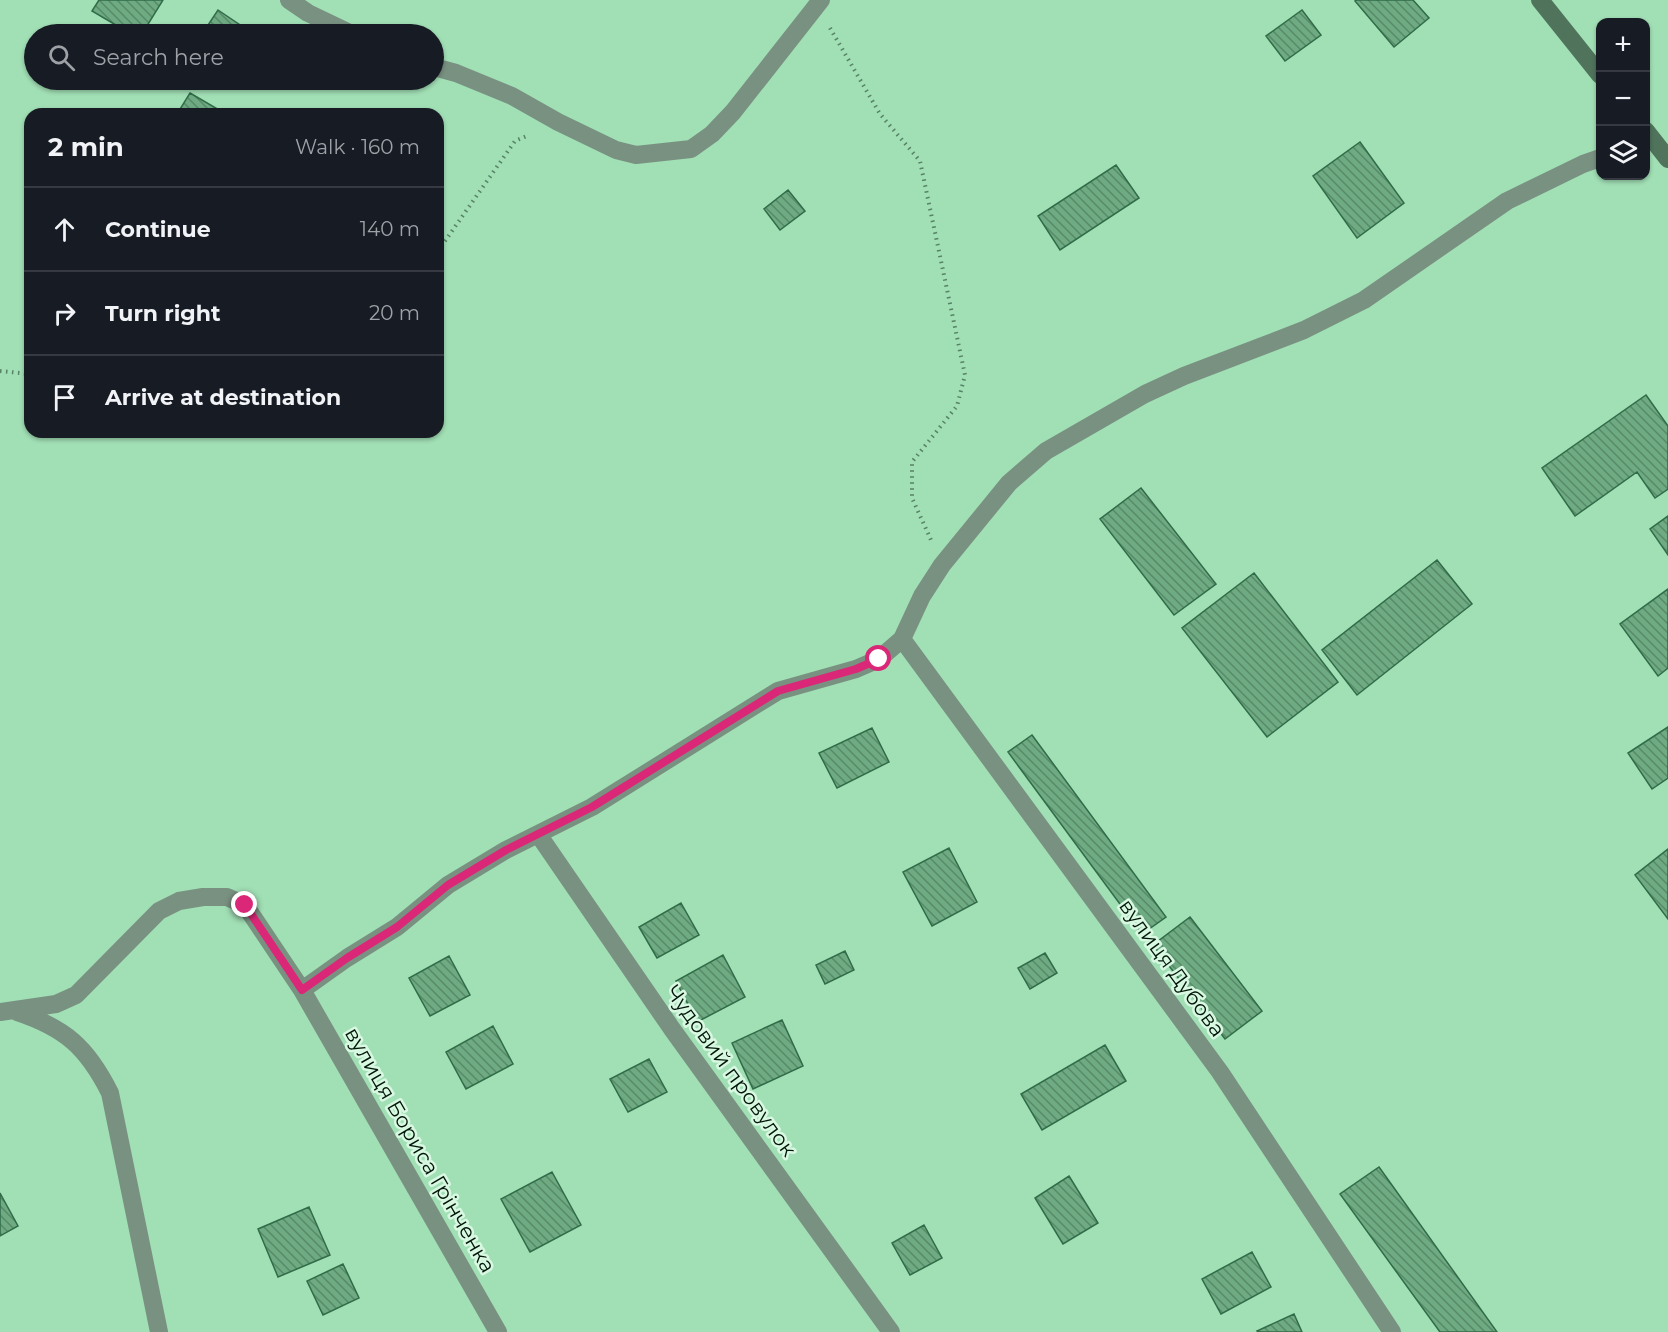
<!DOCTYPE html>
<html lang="en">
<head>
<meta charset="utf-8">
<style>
  :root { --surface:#171b24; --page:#242831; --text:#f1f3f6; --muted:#9ea1a6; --line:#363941 }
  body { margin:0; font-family:Montserrat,sans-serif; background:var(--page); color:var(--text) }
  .controls { position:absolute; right:18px; top:18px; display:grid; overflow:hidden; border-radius:12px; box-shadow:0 2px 4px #0004 }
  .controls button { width:54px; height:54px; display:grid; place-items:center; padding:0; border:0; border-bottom:2px solid var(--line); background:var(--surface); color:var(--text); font:30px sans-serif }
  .stop { position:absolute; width:18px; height:18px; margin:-14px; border:4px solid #db2777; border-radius:50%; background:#fff }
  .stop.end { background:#db2777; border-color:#fff; box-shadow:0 2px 6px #0008 }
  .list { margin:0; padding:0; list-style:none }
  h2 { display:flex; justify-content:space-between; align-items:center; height:78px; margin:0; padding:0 24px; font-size:26px }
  h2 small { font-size:20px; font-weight:400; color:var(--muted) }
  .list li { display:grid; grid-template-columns:39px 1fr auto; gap:18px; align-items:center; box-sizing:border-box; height:84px; padding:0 24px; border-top:2px solid var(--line) }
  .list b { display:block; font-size:22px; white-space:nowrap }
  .list em { font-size:20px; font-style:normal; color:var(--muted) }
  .icon { flex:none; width:33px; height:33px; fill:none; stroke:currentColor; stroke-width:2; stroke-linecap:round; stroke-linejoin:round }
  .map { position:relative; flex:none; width:1668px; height:1332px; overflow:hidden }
  .search { position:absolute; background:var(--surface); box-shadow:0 2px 4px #0004; left:24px; top:24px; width:420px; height:66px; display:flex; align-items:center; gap:15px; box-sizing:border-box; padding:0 21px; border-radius:33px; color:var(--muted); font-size:22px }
  .panel { position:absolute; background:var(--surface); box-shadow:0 2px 4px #0004; left:24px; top:108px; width:420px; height:330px; border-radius:18px }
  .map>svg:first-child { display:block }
</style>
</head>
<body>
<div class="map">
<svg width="1668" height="1332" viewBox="0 0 1668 1332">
  <defs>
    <pattern id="building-back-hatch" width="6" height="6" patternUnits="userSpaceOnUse" patternTransform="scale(1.5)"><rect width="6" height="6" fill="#6eab83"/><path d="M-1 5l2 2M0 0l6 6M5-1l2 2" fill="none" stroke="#588a69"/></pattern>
  </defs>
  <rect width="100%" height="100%" fill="#a1dfb5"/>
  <!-- building -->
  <path fill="url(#building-back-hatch)" stroke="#306c48" stroke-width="1.5" d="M99,0H163L142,34H131L92,11Z
    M1357,0H1413L1429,18L1394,47L1355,1Z
    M218,10L246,29L242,34H202Z
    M1302,10L1321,35L1285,61L1266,36Z
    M190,93L226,114H177Z
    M1360,142L1404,203L1357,238L1313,176Z
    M1116,165L1139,198L1060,250L1038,216Z
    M788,190L805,211L780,230L764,209Z
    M1646,395L1668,426V489L1655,498L1637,472L1575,516L1542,468Z
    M1141,488L1216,584L1174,615L1100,519Z
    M1668,516V555L1650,529Z
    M1437,560L1472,604L1357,695L1322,650Z
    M1254,573L1338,682L1267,737L1182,628Z
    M1668,589V668L1658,676L1620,624Z
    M1668,727V778L1652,789L1628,753Z
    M872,728L889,762L837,788L819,753Z
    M1032,735L1166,917L1142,934L1008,752Z
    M949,848L977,902L932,926L903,872Z
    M1668,849V919L1635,875Z
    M681,903L699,935L657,958L639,927Z
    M1190,917L1262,1011L1225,1039L1153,945Z
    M845,951L854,970L825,984L816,965Z
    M1045,953L1057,973L1030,989L1018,968Z
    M723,955L745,997L697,1022L676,981Z
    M449,956L470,995L430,1016L409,978Z
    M782,1020L803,1066L753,1089L732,1043Z
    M493,1026L513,1064L466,1089L446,1052Z
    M1105,1045L1126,1081L1042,1130L1021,1094Z
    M649,1059L667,1092L628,1112L610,1079Z
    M1379,1167L1497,1332H1440L1340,1194Z
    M552,1172L581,1225L530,1252L501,1199Z
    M1069,1176L1098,1223L1063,1244L1035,1198Z
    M0,1193L18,1226L0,1236Z
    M309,1207L330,1255L278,1277L258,1229Z
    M924,1225L942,1258L910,1275L892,1243Z
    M1252,1252L1271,1287L1221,1314L1202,1279Z
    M343,1264L359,1298L323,1315L307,1281Z
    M1294,1314L1302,1332H1258L1257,1331Z"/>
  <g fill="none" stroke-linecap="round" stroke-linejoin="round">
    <!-- path -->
    <path stroke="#578366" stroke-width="4" stroke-dasharray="1.5 4.5" stroke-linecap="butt" d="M830,28L880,114L920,161L965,375L957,406L912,462V498L931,540
      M438,251L515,141L529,135
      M0,371L30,374"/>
    <!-- street -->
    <path stroke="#799181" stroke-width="18" d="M289,0L308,13L352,34
      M434,67L456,73L512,96L558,122L616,150L636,155L691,149L712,134L733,112L821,0
      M902,639L1220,1072L1392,1332
      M538,834L672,1029L891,1332
      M302,990L347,958L397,927L448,885L506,850L592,807L778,691L856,669L879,659L902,639L922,596L942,565L1009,483L1046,451L1145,394L1184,376L1304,330L1364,300L1507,201L1583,164L1600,158
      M0,1012L56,1004L76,995L159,911L179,901L203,897H227L245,905L302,990L498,1332
      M17,1012C65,1028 87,1047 110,1093L159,1332"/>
    <!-- secondary -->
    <path stroke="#50735c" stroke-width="18" d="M1540,0L1600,75
      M1646,131L1668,159"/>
  </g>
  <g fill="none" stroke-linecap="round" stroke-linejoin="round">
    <!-- route -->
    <path stroke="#db2777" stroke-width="8" d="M245,905L302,990L347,958L397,927L448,885L506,850L592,807L778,691L856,669L879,659"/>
  </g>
  <g text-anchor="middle" stroke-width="5" stroke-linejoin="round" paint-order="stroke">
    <!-- street labels -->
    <g font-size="21" fill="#001608" stroke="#d9f8e2">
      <text transform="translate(1172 968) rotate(54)" y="7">вулиця Дубова</text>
      <text transform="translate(731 1071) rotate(54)" y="7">Чудовий провулок</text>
      <text transform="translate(420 1150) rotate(60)" y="7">вулиця Бориса Грінченка</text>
    </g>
  </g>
</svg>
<div class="controls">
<button>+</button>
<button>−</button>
<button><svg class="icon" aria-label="layers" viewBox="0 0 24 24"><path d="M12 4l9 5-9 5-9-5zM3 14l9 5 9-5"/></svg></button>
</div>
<div class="stop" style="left:879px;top:659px"></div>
<div class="stop end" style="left:245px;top:905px"></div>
<div class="search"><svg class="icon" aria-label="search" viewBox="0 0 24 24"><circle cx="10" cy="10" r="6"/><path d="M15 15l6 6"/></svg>Search here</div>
<section class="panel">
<h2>2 min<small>Walk · 160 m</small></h2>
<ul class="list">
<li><svg class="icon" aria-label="ahead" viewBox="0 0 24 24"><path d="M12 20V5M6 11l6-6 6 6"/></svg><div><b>Continue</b></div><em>140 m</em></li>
<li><svg class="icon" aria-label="right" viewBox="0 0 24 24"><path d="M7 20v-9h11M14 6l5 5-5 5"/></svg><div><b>Turn right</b></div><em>20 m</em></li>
<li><svg class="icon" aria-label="arrive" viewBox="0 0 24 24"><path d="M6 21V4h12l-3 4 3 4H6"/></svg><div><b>Arrive at destination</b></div></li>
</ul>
</section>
</div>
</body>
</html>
